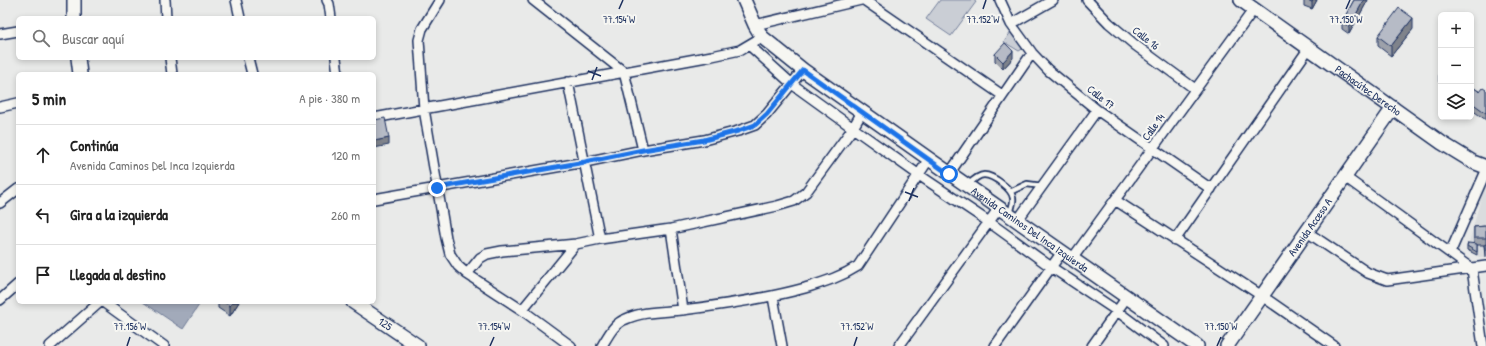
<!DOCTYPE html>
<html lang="es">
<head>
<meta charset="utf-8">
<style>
  :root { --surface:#fff; --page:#f2f2f2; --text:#222; --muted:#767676; --line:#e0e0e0 }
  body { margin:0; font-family:"Patrick Hand",sans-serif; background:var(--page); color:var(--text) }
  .controls { position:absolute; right:12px; top:12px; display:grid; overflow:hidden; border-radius:6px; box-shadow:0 2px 6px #0003 }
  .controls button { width:36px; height:36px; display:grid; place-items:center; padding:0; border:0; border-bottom:1px solid var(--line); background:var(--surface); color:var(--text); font:20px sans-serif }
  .stop { position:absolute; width:12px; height:12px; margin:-9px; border:3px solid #1a73e8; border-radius:50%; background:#fff }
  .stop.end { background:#1a73e8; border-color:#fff; box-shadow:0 1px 4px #0008 }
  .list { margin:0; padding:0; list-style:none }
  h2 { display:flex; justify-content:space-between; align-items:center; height:52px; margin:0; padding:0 16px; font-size:17px }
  h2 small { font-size:13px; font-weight:400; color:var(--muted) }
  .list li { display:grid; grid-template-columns:26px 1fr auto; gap:12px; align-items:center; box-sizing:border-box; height:60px; padding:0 16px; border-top:1px solid var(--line) }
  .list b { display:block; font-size:15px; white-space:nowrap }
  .list p { margin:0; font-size:13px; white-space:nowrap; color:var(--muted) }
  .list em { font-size:13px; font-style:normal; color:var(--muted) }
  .icon { flex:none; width:22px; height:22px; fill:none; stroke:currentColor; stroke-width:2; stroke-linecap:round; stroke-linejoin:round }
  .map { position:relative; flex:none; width:1486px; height:346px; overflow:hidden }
  .search { position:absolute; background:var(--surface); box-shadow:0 2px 6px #0003; left:16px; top:16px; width:360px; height:44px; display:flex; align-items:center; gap:10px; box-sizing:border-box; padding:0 14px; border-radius:6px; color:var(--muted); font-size:15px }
  .panel { position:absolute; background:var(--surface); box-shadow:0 2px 6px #0003; left:16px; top:72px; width:360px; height:232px; border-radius:6px }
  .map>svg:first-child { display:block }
</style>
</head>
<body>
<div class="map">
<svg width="1486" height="346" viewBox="0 0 1486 346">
  <rect width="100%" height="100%" fill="#e9eae9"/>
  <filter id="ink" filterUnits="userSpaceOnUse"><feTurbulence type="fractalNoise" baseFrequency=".025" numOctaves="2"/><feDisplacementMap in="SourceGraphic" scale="8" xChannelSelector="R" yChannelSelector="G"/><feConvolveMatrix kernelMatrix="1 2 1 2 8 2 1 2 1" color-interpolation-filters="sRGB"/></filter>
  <g filter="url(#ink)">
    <!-- built -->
    <path fill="#dadcde" d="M1484,186L1486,187V257H1479L1467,250Z"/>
    <!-- green -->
    <path fill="#caced5" stroke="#727e9a" d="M940,0H973L976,2L951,36L926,19Z
      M1013,29L1024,48L1019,51L1004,42Z"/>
    <!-- water -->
    <path fill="#a2aaba" stroke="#6c7995" d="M143,302H195L199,305L183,329Z"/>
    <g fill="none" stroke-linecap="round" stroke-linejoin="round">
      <defs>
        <path id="lane" d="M968,185C972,181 979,175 984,175C993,175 1012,189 1013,198C1014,203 1011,209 1010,214
          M1012,191L1027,184L1042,186"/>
        <path id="street" d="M165,0L166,18
          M236,0L240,18
          M327,0L329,4L331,18
          M440,0L422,29L419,40L424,109L446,238L450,254L458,266L467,274L522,310L571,346
          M533,0L624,72L643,150
          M864,0L1002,95
          M1000,0L1011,24L1032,53L1048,70L1097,110L1211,189
          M1087,0L1109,23L1135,45L1195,89
          M1011,24L1053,0
          M755,25L861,0
          M0,34L18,31
          M749,45L792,84L853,128L919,175L989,222L1051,267L1117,311L1164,346
          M170,58L172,74
          M248,58L252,74
          M336,58L338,74
          M568,82L600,239
          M0,107L18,103
          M374,118L712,56L740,50L762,37
          M949,174L1032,53
          M1345,177L1472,269L1483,346
          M374,199L585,162L643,150L704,140L738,131L755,125L767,114L803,70
          M1115,200L1262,296L1334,346
          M0,203L18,189
          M1017,221L1097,110
          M671,229L683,310
          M1307,232L1368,273L1387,280L1486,266
          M1175,240L1309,48
          M1450,253L1486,171
          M1072,259L1254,9
          M467,274L480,258L487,254L502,251L576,244L600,239L671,229L777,206L794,201L806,192L853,128L862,112
          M773,297L782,346
          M0,300L18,284
          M103,302L164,346
          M522,310L576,244
          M50,346L100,302
          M602,346C608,336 614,323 626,319C643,311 664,312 682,310C724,305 765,299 805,288C824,282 841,277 858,266L929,159
          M899,346L999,208
          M995,346L1062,252
          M1092,346L1127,297"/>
        <g id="secondary">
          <path d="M74,0V18"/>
          <path id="s1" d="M744,0L755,25L762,37L803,70L929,159L1197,346"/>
          <path id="s2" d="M1241,0L1442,143L1473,162L1486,167"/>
          <path d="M78,58L80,74"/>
          <path id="s3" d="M353,302L418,346"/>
          <path id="s4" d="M1227,346L1393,108"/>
        </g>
      </defs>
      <!-- lane casing -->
      <use href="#lane" stroke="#1b2f5e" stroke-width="8"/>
      <!-- street casing -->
      <use href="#street" stroke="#1b2f5e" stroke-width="12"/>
      <!-- secondary casing -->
      <use href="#secondary" stroke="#1b2f5e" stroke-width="16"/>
      <!-- lane -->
      <use href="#lane" stroke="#f6f6f2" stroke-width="4.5"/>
      <!-- street -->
      <use href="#street" stroke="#f6f6f2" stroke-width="9"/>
      <!-- secondary -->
      <use href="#secondary" stroke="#f6f6f2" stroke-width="13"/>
    </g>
    <!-- wall -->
    <path fill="#9da1aa" stroke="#1b2f5e" d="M1304,0H1317L1312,9L1304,6Z
      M1354,0H1368L1349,34L1342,29V22Z
      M1413,29L1391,56L1378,46V36Z
      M995,54L1013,58L1003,69L995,61Z
      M1441,73V84L1439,82V75Z
      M1471,86L1480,92L1486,90V120L1472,110L1471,111Z
      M1486,226V257H1485L1484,245H1477V255L1467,250V246L1474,243V227Z
      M218,302H239L230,316L218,308Z"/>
    <!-- shaded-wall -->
    <path fill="#7f838b" stroke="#1b2f5e" d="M1313,0H1317L1312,9V2Z
      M1364,0H1368L1349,34V27Z
      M1413,18V29L1391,56V46Z
      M1013,51V58L1003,69V62Z
      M1472,103V110L1471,111V104Z
      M389,138V145L374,148V141Z
      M233,302H239L230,316V306Z"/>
    <!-- building -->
    <path fill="#b6bbc6" stroke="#1b2f5e" d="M1307,0H1313L1312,2Z
      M1354,0H1364L1349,27L1342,22Z
      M1399,8L1413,18L1391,46L1378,36Z
      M1005,43L1013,51L1003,62L995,54Z
      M1471,86L1480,92L1483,88L1486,90V113L1472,103L1471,104Z
      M385,118L389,138L374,141V120Z
      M1486,226V238H1474V227Z
      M1468,243L1477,244V252L1467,246Z
      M1486,244V250H1485L1484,245Z
      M224,302H233L230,306Z"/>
  </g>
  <g fill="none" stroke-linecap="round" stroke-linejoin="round" filter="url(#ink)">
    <!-- route -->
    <path stroke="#1a73e8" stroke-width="5" d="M437,188L585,162L643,150L704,140L738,131L755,125L767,114L803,70L949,174"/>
  </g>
  <!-- ticks -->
  <path fill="none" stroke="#1b2f5e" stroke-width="1.5" d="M619,9L623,0M983,9L986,0M1346,9L1350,0M588,71L601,76M592,80L597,67M905,192L918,197M909,201L914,188M127,346L130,337M490,346L494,337M854,346L857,337M1217,346L1221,337"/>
  <g text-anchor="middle" stroke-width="4" stroke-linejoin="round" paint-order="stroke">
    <!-- street labels -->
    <g font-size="11" fill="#1b2f5e" stroke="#f6f6f2">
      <text transform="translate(1146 38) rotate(38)" y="4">Calle 16</text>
      <text dy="4" stroke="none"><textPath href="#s2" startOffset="156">Pachacútec Derecho</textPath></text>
      <text transform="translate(1101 97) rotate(38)" y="4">Calle 17</text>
      <text transform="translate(1153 127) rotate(-54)" y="4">Calle 14</text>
      <text dy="4" stroke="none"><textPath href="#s4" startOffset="145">Avenida Acceso A</textPath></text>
      <text dy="4" stroke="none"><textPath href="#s1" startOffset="371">Avenida Caminos Del Inca Izquierda</textPath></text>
      <text dy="4" stroke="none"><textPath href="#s3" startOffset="39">125</textPath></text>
    </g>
  </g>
  <g font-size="10" text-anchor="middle" fill="#1b2f5e" stroke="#f6f6f2" stroke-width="4" stroke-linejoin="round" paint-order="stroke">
    <text x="619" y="23">77.154°W</text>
    <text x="983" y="23">77.152°W</text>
    <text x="1346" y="23">77.150°W</text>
    <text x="130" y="330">77.156°W</text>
    <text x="494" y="330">77.154°W</text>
    <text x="857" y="330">77.152°W</text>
    <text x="1221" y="330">77.150°W</text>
  </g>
</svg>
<div class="controls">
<button>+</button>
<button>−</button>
<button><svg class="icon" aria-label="layers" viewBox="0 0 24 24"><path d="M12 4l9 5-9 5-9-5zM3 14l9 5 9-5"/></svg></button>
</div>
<div class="stop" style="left:949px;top:174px"></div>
<div class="stop end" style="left:437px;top:188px"></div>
<div class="search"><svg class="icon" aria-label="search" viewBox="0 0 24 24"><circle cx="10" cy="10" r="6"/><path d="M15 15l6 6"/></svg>Buscar aquí</div>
<section class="panel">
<h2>5 min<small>A pie · 380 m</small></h2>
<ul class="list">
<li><svg class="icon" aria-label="ahead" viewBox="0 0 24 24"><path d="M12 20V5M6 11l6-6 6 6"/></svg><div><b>Continúa</b><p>Avenida Caminos Del Inca Izquierda</p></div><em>120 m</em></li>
<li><svg class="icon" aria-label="left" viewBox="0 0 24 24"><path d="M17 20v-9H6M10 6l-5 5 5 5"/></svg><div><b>Gira a la izquierda</b></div><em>260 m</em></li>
<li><svg class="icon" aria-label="arrive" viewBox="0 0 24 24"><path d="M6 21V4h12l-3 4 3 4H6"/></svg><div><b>Llegada al destino</b></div></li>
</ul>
</section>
</div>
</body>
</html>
